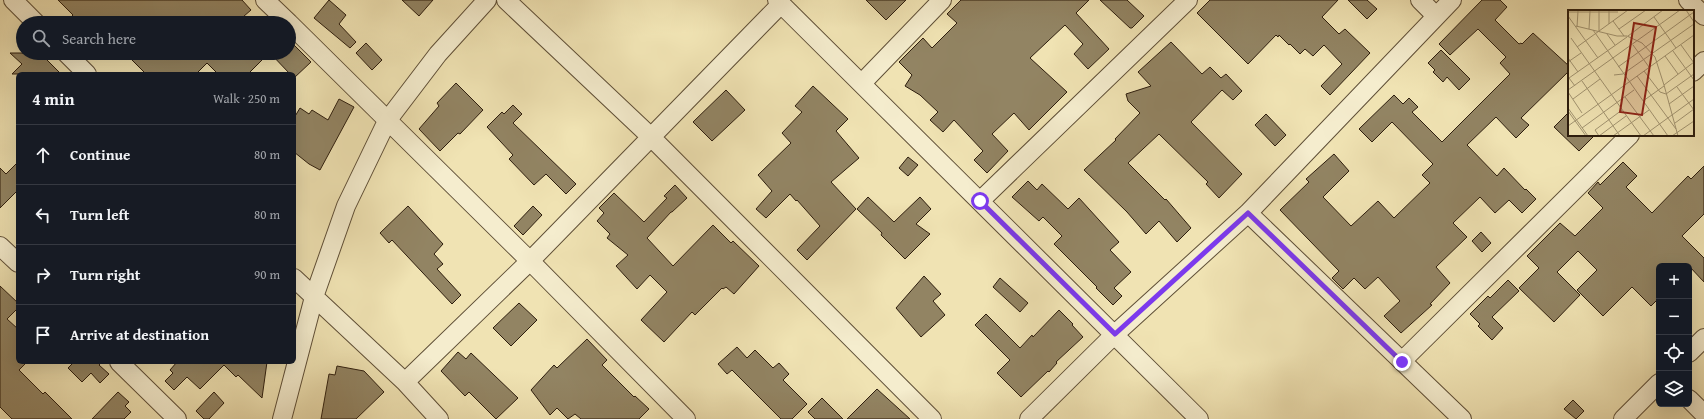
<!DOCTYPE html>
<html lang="en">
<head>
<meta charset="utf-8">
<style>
  :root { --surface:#171b24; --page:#20242c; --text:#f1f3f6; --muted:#9ea1a6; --line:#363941 }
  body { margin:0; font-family:"Gentium Book Plus",serif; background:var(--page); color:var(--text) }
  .controls { position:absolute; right:12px; bottom:12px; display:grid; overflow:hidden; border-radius:6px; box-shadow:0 4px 16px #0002 }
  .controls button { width:36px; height:36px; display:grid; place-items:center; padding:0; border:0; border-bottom:1px solid var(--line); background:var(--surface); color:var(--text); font:20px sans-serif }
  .stop { position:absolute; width:12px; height:12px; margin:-9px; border:3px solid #7c3aed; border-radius:50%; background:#fff }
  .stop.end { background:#7c3aed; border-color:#fff; box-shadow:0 1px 4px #0008 }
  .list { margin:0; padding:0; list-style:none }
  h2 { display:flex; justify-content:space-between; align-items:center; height:52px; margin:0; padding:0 16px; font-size:17px }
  h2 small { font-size:13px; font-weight:400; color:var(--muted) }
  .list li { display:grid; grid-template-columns:26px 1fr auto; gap:12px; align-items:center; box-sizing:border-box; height:60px; padding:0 16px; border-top:1px solid var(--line) }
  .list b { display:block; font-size:15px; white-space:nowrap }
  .list em { font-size:13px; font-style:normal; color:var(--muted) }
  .icon { flex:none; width:22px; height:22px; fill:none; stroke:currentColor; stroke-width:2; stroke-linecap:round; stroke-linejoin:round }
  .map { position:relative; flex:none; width:1704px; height:419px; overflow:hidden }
  .search { position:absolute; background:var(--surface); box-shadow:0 4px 16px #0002; left:16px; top:16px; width:280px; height:44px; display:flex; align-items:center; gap:10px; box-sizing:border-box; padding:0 14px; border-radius:22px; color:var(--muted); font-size:15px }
  .panel { position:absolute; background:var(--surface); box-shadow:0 4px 16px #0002; left:16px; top:72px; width:280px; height:292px; border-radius:6px }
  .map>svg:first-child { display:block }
</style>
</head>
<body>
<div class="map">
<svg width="1704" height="419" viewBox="0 0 1704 419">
  <rect width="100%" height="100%" fill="#f0e3b3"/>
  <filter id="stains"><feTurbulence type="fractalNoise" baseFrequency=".005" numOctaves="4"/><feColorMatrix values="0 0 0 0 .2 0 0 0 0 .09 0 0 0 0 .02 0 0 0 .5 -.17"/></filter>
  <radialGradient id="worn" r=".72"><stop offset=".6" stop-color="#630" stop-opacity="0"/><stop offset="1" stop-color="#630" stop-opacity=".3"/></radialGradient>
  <!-- building -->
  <path fill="#928463" stroke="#2d1d0d" d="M58,0H242L251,10L236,23H65L73,15Z
    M329,0L346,15L339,24L356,42L350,48L314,18Z
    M402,0H433L419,16Z
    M866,0H906L886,20Z
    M961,0H1089L1076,13L1109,49L1088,69L1074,54L1083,44L1065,25L1030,58L1067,92L1029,130L1014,113L992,134L1008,151L987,173L974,160L983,151L954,120L943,132L930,120L938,112L920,95L905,86L912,75L899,62L923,38L932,48L957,23L947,14Z
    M1100,0H1127L1144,16L1132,28H1130Z
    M1210,0H1338L1322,17L1339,34L1345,29L1370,53L1330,95L1321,86L1342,64L1324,45L1313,56L1305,49L1300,54L1290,44L1289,45L1279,35L1278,37L1276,35L1248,64L1197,13Z
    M1348,0H1367L1377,9L1367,19Z
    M1482,0H1500L1507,7L1495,20L1519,44L1521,43L1522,44L1533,33L1569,66V71L1521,118L1529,125L1516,138L1496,117L1467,145L1497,176L1504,168L1525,190L1526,189L1536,199L1522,213L1509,200L1495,213L1480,197L1453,223L1467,237L1436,267L1450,283L1430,304L1432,305L1401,333L1384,316L1400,301L1378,277L1365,289L1354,278L1343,289L1332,278L1339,271L1280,210L1309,182L1306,179L1334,154L1349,171L1323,197L1351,226L1378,201L1394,218L1430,183L1422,175L1433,164L1392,122L1372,142L1359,129L1394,95L1403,104L1409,98L1418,107L1412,112L1442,142L1510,74L1500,63L1506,57L1478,29L1450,55L1439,44Z
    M289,40L311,62L294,78V74H290L270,53H289Z
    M1171,42L1202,74L1210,67L1221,78L1226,74L1242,91L1233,100L1222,90L1191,122L1242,174L1219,198L1206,184L1208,182L1159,134L1128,163L1165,200L1166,199L1191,228L1177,242L1159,221L1146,234L1127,212L1084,170L1116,140L1115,139L1140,113L1128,101L1126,94L1151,86L1138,72Z
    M366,43L382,60L372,70L356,53Z
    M1441,50L1470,79L1459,90L1447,77L1443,82L1433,72L1435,70L1428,63Z
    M10,53H40L61,74H12L22,64Z
    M125,53H269L248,74H218L207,63L196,74H146Z
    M456,83L483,110L460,134L458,133L440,151L419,129L439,106L437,103Z
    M813,86L848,119L836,131L859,158L831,182L856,209L807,260L797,250L820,226L797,200L796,201L790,194L766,218L756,209L772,191L758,175L791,143L782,133L802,112L795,106Z
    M726,90L745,110L712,141L693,122Z
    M339,99L354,107L320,170L309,164L294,152V118L300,108L309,114L312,110L328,120Z
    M513,105L522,114L513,123L576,184L566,194L546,174L534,185L509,159L513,155L487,127L502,112L504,114Z
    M1569,112V135H1595L1579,151L1554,127Z
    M1266,114L1286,135L1275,146L1255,125Z
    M908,157L918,165L908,176L899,168Z
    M18,162V190L0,208V168L6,174Z
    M1623,162L1637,176L1626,187L1652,213L1688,176L1691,179L1704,166V214L1682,236L1704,258V282L1689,266H1659V298L1651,306L1632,287L1603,316L1577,290L1597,270L1578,251L1557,272L1580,295L1554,322L1519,288L1539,268L1527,256L1560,223L1575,236L1603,208L1588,193L1598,182L1600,185Z
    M1028,181L1037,190L1042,184L1068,209L1079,198L1119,242L1110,250L1131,272L1114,288L1122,296L1113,305L1096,288L1097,287L1054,244L1062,236L1043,217L1039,221L1012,197Z
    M675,185L687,198L672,212H671L647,238L673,266L713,225L731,243L733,241L759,266L734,294L726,287L723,289L722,288L695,315L692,312L664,342L641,320L667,292L650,275L637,289L616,266L628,255L607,238L610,234L597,221L604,213L599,208L614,193L644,222L667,198L664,196Z
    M868,197L894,222L920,197L931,209L916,224L930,234L905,259L881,235L882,233L857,209Z
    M408,206L443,244L434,254L443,264L437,269L461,295L452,304L392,240L389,243L380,233Z
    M533,206L542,215L523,235L514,226Z
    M1481,232L1491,243L1482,252L1472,241Z
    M924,276L941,294L933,301L945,315L921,337L896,308Z
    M1000,278L1028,303L1020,312L993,287Z
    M1508,280L1519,291L1492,317L1503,328L1492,340L1478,326L1480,324L1470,314L1488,296L1490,298Z
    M0,286L18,303V308L7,319L18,329V362H27L19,370L43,394L45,392L72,419H12L0,407Z
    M519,303L537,320L511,346L493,328Z
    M1059,310L1073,324L1072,325L1083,337L1056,362L1057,363L1049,372L1048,371L1021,397L997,373L1010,360L975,325L986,314L1020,348L1032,335L1033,337Z
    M587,339L607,360L602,365L634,397L635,396L649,409L639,419H581L575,414L568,419L557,408L550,415L531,390L554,365L557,368Z
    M737,347L747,358L755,350L773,368L779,363L789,374L783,380L807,404L792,419H781L732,370L727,374L718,364Z
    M458,352L466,359L471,353L518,398L496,419L469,392L465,396L441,371Z
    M74,362H102L99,365L109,374L100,383L91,373L82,382L68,368Z
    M177,362H267L262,398L238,375L236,377L224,365L200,389L187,377L174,390L165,381L173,373L170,370Z
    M337,366L364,371L384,392L356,419H321L329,374L335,375Z
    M877,389L910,419H847Z
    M118,392L129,402L125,406L131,412L124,419H92Z
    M214,392L224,403L209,419H204L196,411Z
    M822,398L843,419H815L808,412Z
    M1573,400L1584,411L1576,419L1564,409Z"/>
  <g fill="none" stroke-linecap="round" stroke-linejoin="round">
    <defs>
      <path id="minor" d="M13,0L36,23
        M265,0L289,23
        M506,0L651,137L932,419
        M777,0L1199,419
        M1420,0L1435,15
        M1688,0L1704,16
        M289,23L530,261L686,419
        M66,53L87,74
        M1693,72L1704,61
        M862,83L942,0
        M980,201L1188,0
        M1248,213L1462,419
        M0,246L18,263
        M294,278L405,382L439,419
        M1689,353L1704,338
        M1402,361L1630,135
        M119,362L177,419
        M405,382L530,261L781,4
        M1689,399L1704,414
        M282,419L314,297L346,206L387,121L438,54L487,0
        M1029,419L1115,334L1248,213L1452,0
        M1623,419L1659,383"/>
    </defs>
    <!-- minor casing -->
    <use href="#minor" stroke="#5e4e36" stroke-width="20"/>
    <!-- minor -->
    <use href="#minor" stroke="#f5edce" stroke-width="18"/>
  </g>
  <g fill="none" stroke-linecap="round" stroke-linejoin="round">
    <!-- route -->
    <path stroke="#7c3aed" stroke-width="5" d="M980,201L1115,334L1248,213L1402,362"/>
  </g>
  <!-- overview -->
  <g transform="translate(1568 10)">
    <rect width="126" height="126" fill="#f0e3b3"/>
    <path fill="none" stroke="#a29471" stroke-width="1" d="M118,0L126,12M41,1V14M0,2H50M0,6L30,48M86,7L108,38M45,11L56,26M8,16L49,26H59L74,33L87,47L96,75M9,17L10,1M21,19L22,1M51,19L78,0M25,20L100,126M31,22V1M39,24L47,35M60,26L95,0M3,28L73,126M65,35L81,57M113,35L126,53M9,37L60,0M105,41L126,70M97,46L110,64M0,48L10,62M0,52L13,43M50,57L126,2M76,61L92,82L98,84L126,64M46,65L55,64L126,14M69,66L108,119M14,71L52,126M7,76L1,68L59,27M109,77L126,100M0,80L112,0M0,82L14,103M57,87L86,126M5,89L32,69M75,91L96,76M101,94L126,76M0,98L20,126M0,101L18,126M107,113L126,99M0,116L126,25M14,118L66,80M31,126L27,120L54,100M31,126L58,106M45,126L81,100M75,126L126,89M104,126L126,111M110,126L96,75L126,52"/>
    <path fill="#8f2418" fill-opacity="0.15" stroke="#8f2418" stroke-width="2" d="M66,13L88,17L74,105L52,102Z"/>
    <rect width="126" height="126" fill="none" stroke="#2d1d0d" stroke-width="2"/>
  </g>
  <rect width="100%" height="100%" filter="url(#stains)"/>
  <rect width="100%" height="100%" fill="url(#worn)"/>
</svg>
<div class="controls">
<button>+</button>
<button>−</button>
<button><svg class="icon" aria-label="locate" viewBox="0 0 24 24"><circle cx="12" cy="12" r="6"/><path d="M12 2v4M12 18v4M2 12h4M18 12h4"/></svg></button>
<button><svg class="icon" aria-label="layers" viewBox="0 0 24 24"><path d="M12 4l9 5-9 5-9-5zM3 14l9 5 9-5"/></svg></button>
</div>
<div class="stop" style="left:980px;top:201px"></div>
<div class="stop end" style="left:1402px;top:362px"></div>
<div class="search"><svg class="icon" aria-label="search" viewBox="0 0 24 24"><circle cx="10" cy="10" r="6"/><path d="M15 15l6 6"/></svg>Search here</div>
<section class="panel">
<h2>4 min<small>Walk · 250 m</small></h2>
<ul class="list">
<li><svg class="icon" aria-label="ahead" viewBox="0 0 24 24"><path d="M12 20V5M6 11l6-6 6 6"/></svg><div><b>Continue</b></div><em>80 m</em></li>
<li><svg class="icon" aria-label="left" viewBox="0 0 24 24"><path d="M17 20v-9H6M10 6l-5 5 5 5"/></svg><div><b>Turn left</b></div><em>80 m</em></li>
<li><svg class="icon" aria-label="right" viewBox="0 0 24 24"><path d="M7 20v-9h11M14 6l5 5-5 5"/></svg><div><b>Turn right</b></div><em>90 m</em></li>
<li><svg class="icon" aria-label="arrive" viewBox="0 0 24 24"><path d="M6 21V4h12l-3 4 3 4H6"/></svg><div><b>Arrive at destination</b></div></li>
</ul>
</section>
</div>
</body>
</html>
